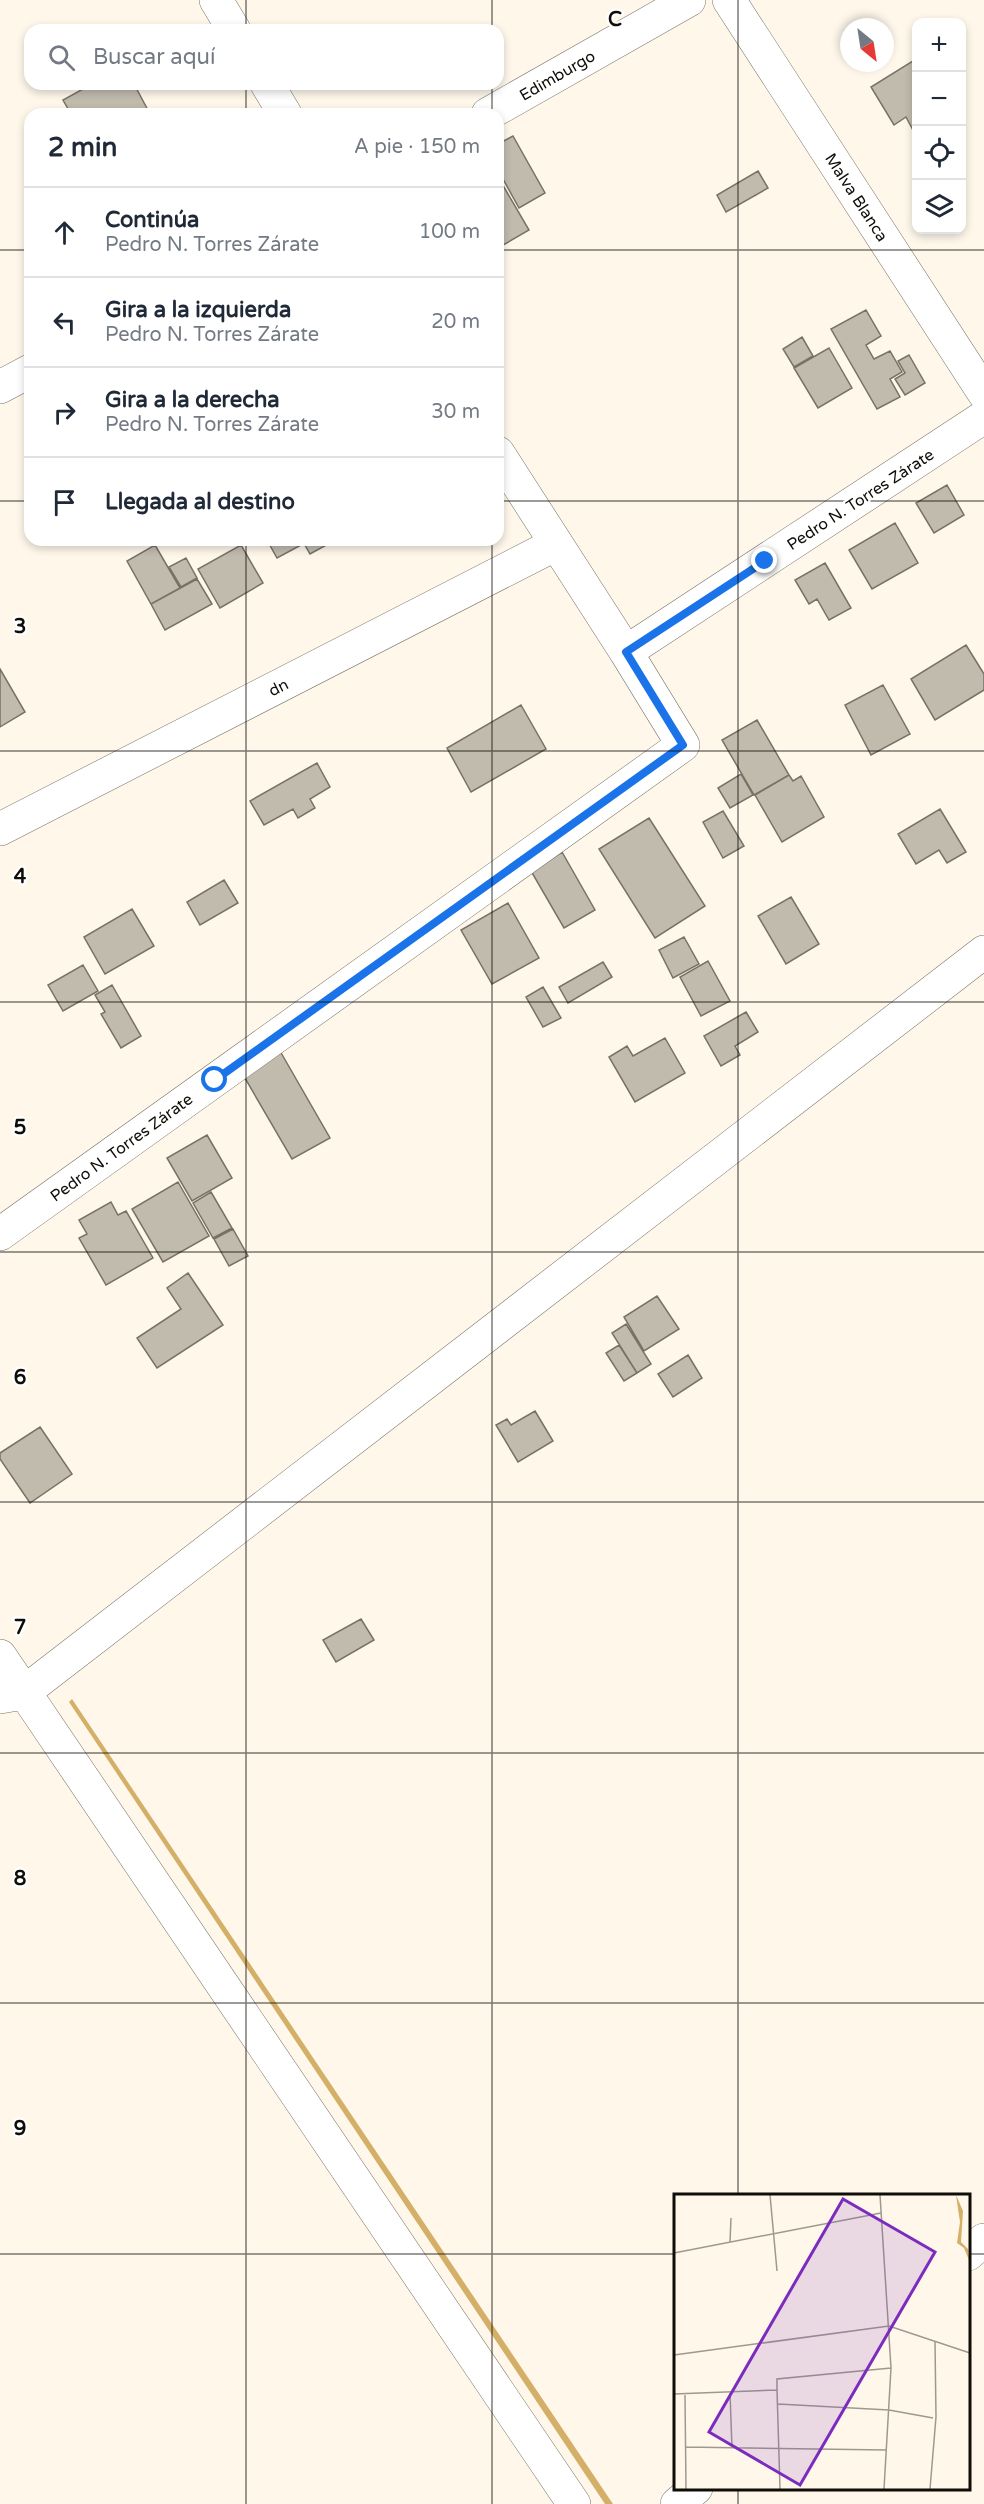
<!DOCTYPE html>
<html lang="es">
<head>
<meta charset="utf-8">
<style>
  :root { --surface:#fff; --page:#f6f6f7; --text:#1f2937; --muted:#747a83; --line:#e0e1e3 }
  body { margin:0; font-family:"Varela Round",sans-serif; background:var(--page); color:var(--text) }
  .controls { position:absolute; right:18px; top:18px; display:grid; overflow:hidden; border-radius:12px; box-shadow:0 3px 9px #0003 }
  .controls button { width:54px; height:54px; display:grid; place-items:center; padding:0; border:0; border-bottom:2px solid var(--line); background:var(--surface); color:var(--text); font:30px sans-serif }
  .compass { position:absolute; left:840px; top:18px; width:54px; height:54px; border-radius:50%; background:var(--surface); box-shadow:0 3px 9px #0003; rotate:150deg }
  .stop { position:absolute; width:18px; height:18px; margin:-14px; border:4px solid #1a73e8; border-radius:50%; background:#fff }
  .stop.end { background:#1a73e8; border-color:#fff; box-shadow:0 2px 6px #0008 }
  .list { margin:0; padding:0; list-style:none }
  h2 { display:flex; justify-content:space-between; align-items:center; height:78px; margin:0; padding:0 24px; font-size:26px }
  h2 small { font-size:20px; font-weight:400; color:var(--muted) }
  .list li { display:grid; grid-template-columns:39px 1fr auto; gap:18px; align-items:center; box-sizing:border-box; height:90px; padding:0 24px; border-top:2px solid var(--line) }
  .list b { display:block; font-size:22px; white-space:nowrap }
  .list p { margin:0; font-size:20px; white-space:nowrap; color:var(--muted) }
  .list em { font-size:20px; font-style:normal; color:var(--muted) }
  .icon { flex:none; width:33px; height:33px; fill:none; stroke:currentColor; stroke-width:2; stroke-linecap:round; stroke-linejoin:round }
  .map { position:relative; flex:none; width:984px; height:2504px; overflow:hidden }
  .search { position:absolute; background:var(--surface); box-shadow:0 3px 9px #0003; left:24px; top:24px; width:480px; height:66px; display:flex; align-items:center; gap:15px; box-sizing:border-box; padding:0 21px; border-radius:18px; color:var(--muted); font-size:22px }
  .panel { position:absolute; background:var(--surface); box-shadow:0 3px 9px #0003; left:24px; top:108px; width:480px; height:438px; border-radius:18px }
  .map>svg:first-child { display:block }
</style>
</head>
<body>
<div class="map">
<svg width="984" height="2504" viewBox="0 0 984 2504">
  <rect width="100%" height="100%" fill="#fef7ea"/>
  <!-- water -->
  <path fill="#d4af67" d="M72,1699L613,2504H605L69,1702Z"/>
  <!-- building -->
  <path fill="#c1bbae" stroke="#787166" stroke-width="1.5" d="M916,59V131L914,132L906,117L894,125L871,87Z
    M92,84H134L150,114H71L63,100Z
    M513,136L545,193L519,208L498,170V144Z
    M758,171L768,188L726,212L717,195Z
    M501,182L529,230L498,248V184Z
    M866,310L881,336L866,345L874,359L890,351L902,372L890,379L900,397L877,409L831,329Z
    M802,337L813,356L794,367L783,349Z
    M829,348L852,388L818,408L794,368Z
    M909,355L925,383L905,395L895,379L905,373L898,361Z
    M947,485L964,515L934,533L916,503Z
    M895,523L918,563L872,589L849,550Z
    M267,540H300L303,544L277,558Z
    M302,540H331L332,542L310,554Z
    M155,545L180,588L151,604L127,561Z
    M241,545L263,583L220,608L198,569Z
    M186,558L197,578L181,587L169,567Z
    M825,563L851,608L829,620L817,599L809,604L795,580Z
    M197,579L212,604L165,630L151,604Z
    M966,645L984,674V690L935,720L911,679Z
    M0,669L25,712L0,727Z
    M883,685L910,734L871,755L845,705Z
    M521,705L546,749L471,792L447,748Z
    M757,720L789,775L754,795L722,740Z
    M317,763L330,787L310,799L315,808L298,818L293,809L264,825L250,801Z
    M741,774L753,795L730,808L718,788Z
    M789,775L793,781L801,776L824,817L782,842L755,795Z
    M940,809L966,852L947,863L939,850L916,864L898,834Z
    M723,811L744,846L723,858L703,822Z
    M649,818L705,906L655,938L599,849Z
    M562,852L595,910L564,928L531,871Z
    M224,880L238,903L200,925L187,902Z
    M791,897L819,944L786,964L758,916Z
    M508,903L539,958L492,984L461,930Z
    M132,909L154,946L105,974L84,937Z
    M684,937L699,964L673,978L659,950Z
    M708,961L730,1001L701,1016L680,977Z
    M603,962L612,977L568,1003L559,987Z
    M83,965L98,991L63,1011L48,985Z
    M112,985L141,1036L121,1048L101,1014L105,1012L95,995Z
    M543,987L561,1018L543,1027L526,997Z
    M746,1012L758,1032L735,1046L740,1055L721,1066L704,1036Z
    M665,1038L685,1073L635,1102L609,1057L627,1046L633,1056Z
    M280,1051L330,1138L292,1159L242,1073Z
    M207,1135L232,1178L192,1201L167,1158Z
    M178,1182L209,1236L163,1262L132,1209Z
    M211,1192L232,1228L213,1238L193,1203Z
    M111,1202L118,1215L126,1211L153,1258L106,1285L79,1238L87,1234L79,1220Z
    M233,1229L248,1256L229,1266L214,1239Z
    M188,1273L223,1325L157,1368L137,1338L181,1309L167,1288Z
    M657,1296L679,1329L644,1351L624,1317Z
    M626,1324L651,1364L637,1373L612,1333Z
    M619,1345L637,1373L624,1381L606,1353Z
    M688,1355L702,1378L673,1397L658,1374Z
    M535,1411L553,1441L518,1462L496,1425L507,1419L511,1425Z
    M40,1427L72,1474L30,1503L0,1459V1453Z
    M361,1619L374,1640L336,1662L323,1640Z"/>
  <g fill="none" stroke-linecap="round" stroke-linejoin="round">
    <defs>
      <path id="minor" d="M216,0L234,30
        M729,0L984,393
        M267,84L285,114
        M488,114L689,0
        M0,387L30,371
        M498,453L626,652
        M0,829L556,544
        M0,1234L683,745L626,652L984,417
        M0,1656L574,2504
        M0,1697L23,1693L984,952
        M968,2254L984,2240
        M677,2504L696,2488"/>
    </defs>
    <!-- minor casing -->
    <use href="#minor" stroke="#7a7468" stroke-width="34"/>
    <!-- minor -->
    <use href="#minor" stroke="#fff" stroke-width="33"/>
  </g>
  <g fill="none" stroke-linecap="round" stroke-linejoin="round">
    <!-- route -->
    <path stroke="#1a73e8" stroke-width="8" d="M215,1080L683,745L626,652L765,561"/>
  </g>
  <!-- grid -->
  <path fill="none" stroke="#0f0d08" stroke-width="1.5" stroke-opacity="0.55" d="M246,0V30M492,0V30M738,0V2195M246,84V114M492,84V114M0,250H30M498,250H984M0,501H30M498,501H984M246,540V2504M492,540V2504M0,751H984M0,1002H984M0,1252H984M0,1502H984M0,1753H984M0,2003H984M0,2254H675M968,2254H984M738,2488V2504"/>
  <g text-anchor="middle" stroke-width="4.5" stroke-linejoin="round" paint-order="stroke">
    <!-- street labels -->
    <g font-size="16" fill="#0f0d08" stroke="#fff">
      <text transform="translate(557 75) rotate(-30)" y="6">Edimburgo</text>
      <text transform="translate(857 197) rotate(57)" y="6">Malva Blanca</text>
      <text transform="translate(860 499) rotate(-33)" y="6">Pedro N. Torres Zárate</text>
      <text transform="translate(278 687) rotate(-27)" y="6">dn</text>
      <text transform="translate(121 1147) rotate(-36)" y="6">Pedro N. Torres Zárate</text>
    </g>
  </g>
  <!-- overview -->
  <g transform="translate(674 2194)">
    <rect width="296" height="296" fill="#fef7ea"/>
    <path d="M282,1L289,17L287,48L294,55L295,66L290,54L283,49L286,28Z" fill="#d4af67"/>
    <path fill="none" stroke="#9e9990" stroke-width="1.5" d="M96,1L103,77M206,1L217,174L210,295M56,48L57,24M0,59L207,19M0,161L215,132L296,159M103,196L106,295M56,199L58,254M0,200L103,196V185L217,174M11,201L12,295M104,210L215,216L259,224M11,253L213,256M256,295L262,223L261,148"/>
    <path fill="#7b2cbf" fill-opacity="0.15" stroke="#7b2cbf" stroke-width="3" d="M169,5L261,58L126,291L35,238Z"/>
    <rect width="296" height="296" fill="none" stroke="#0f0d08" stroke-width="3"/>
  </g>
  <g font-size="20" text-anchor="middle" font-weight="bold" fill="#0f0d08" stroke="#fff" stroke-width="4.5" stroke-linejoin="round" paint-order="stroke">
    <text x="615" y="26">C</text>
    <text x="20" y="633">3</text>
    <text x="20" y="883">4</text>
    <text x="20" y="1134">5</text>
    <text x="20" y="1384">6</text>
    <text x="20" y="1634">7</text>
    <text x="20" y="1885">8</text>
    <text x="20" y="2135">9</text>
  </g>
</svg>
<div class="controls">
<button>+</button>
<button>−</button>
<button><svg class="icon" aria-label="locate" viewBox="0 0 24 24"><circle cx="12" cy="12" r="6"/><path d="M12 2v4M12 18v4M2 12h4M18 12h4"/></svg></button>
<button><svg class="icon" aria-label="layers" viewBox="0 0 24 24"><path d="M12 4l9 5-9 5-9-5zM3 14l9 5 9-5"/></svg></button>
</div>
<svg class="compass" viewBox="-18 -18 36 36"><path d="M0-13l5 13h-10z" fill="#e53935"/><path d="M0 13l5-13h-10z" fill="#747a83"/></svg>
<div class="stop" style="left:215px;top:1080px"></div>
<div class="stop end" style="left:765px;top:561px"></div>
<div class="search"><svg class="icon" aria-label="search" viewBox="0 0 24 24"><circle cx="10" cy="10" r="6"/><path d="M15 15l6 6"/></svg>Buscar aquí</div>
<section class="panel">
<h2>2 min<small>A pie · 150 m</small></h2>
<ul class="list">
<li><svg class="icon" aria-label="ahead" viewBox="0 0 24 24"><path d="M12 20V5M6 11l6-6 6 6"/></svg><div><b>Continúa</b><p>Pedro N. Torres Zárate</p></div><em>100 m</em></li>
<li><svg class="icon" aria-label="left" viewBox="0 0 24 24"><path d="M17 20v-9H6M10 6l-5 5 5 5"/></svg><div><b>Gira a la izquierda</b><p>Pedro N. Torres Zárate</p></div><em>20 m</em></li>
<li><svg class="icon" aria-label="right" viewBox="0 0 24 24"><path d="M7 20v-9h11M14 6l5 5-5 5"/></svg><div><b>Gira a la derecha</b><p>Pedro N. Torres Zárate</p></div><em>30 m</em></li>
<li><svg class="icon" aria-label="arrive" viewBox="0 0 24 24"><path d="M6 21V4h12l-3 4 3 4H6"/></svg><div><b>Llegada al destino</b></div></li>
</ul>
</section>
</div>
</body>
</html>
